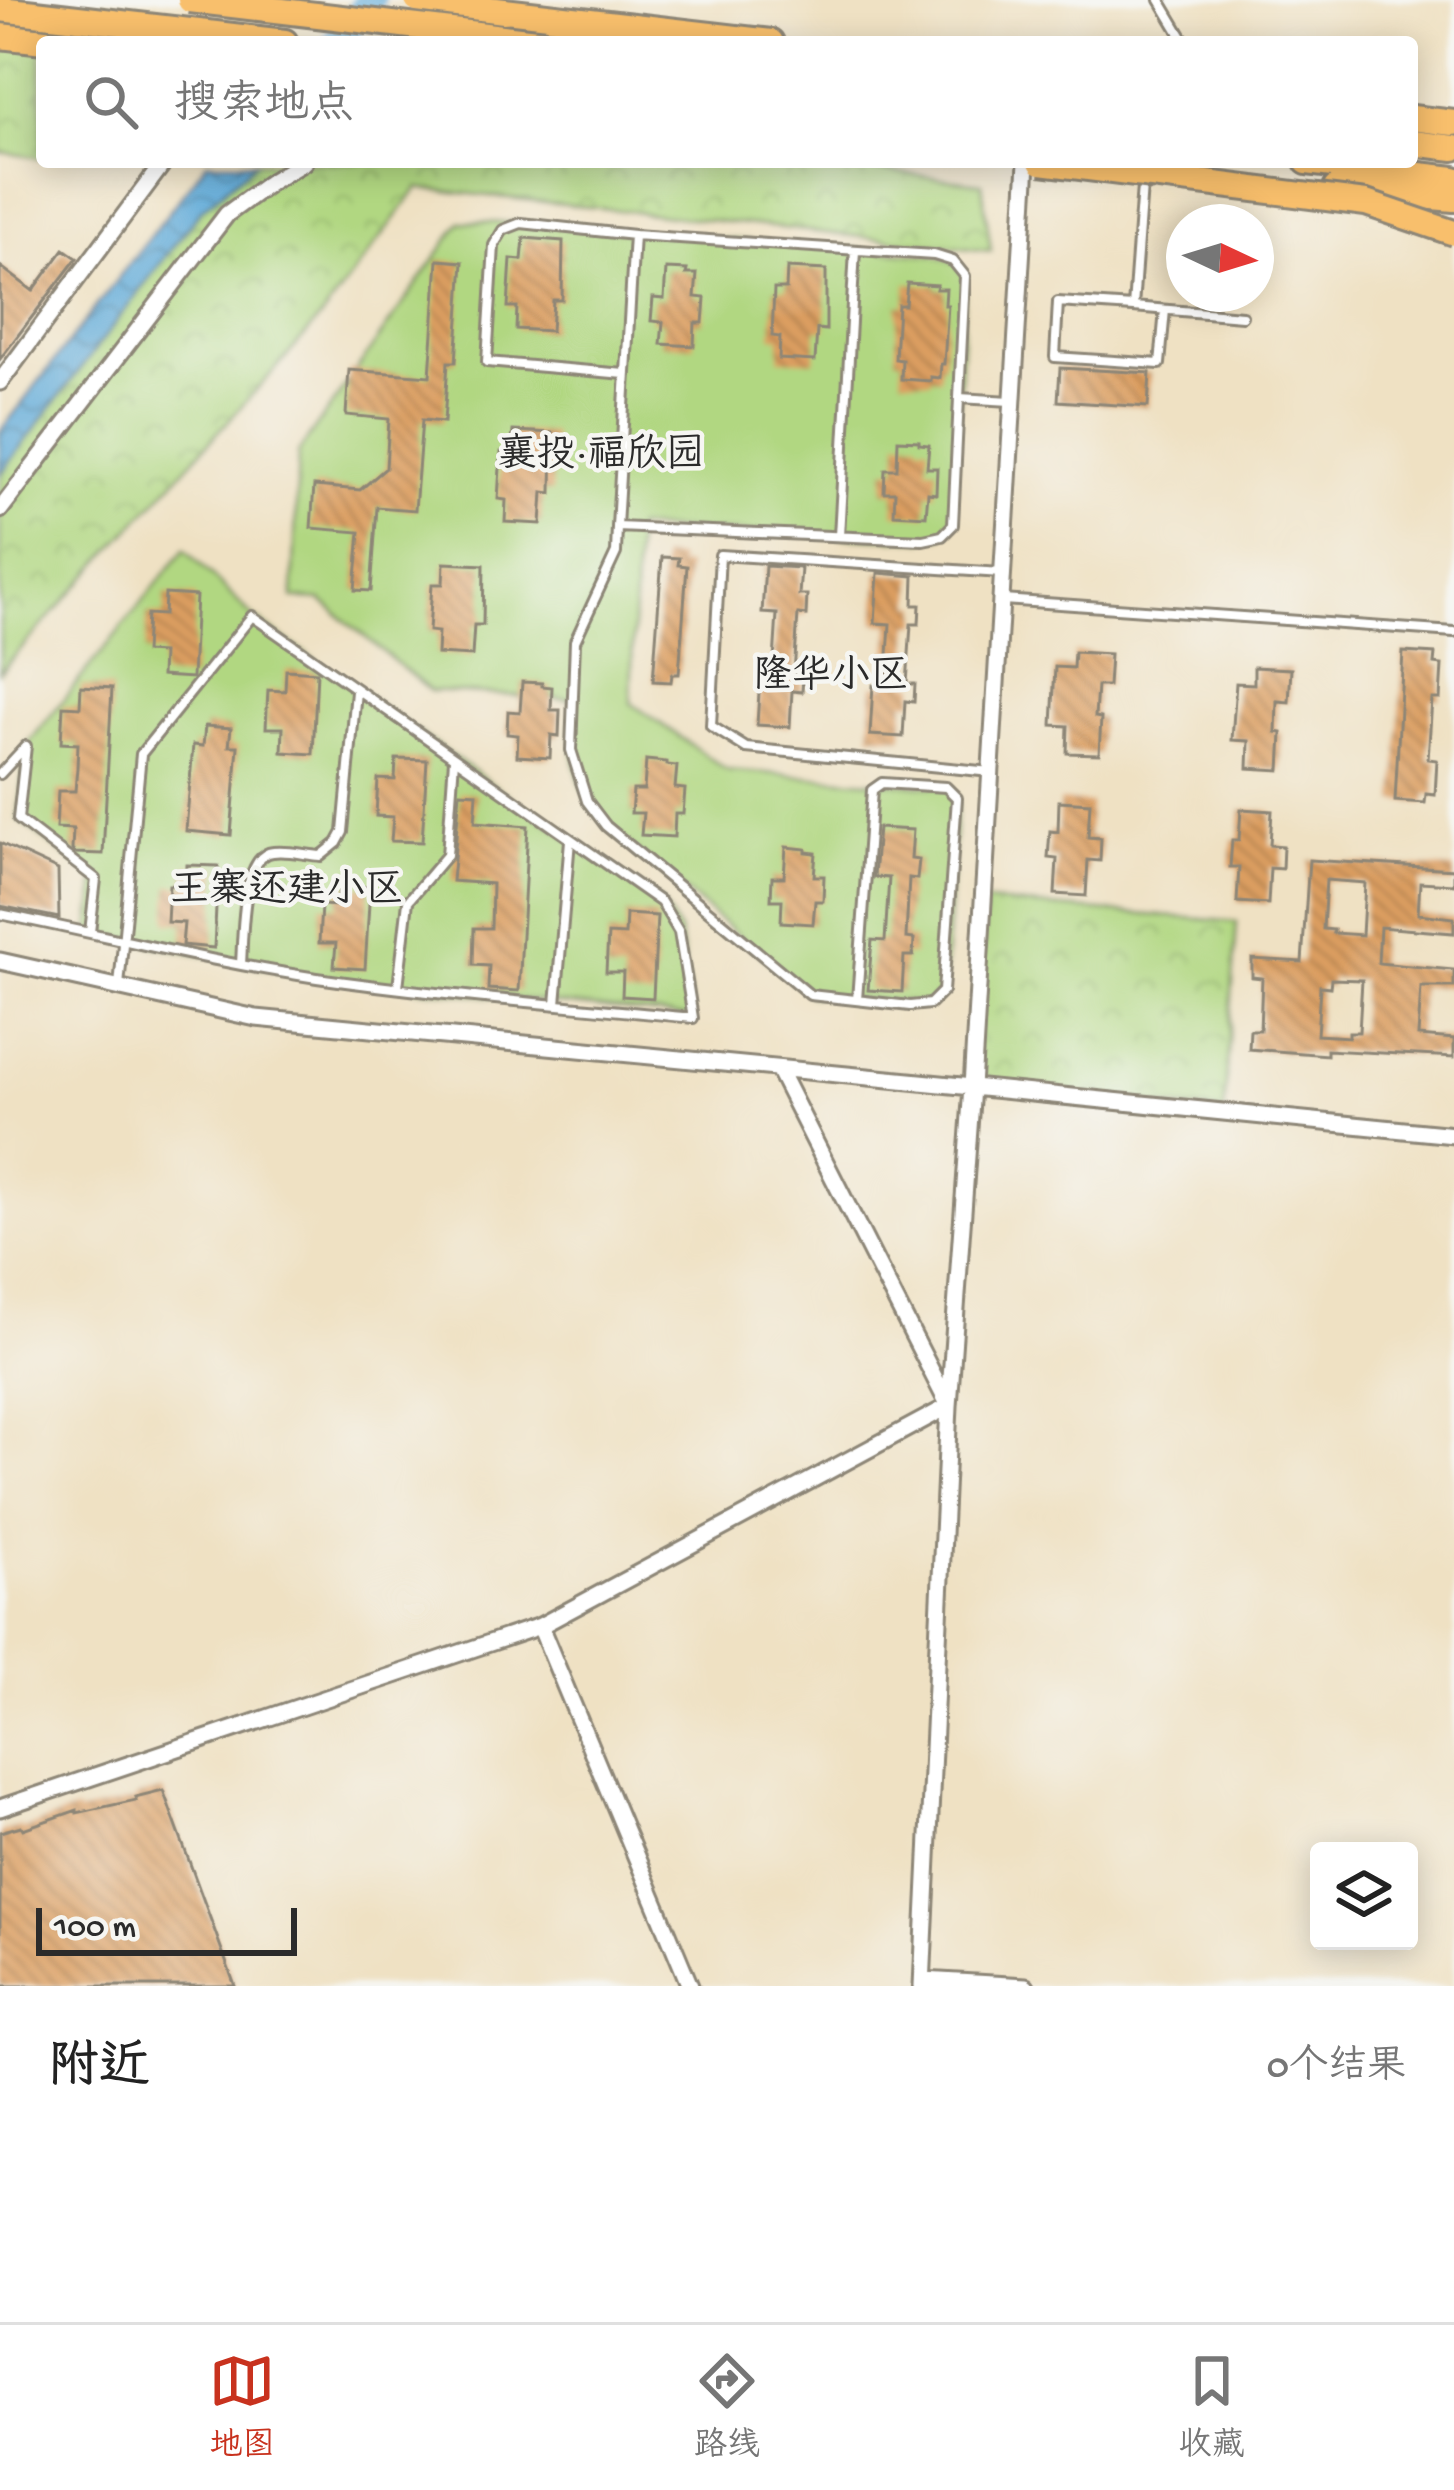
<!DOCTYPE html>
<html lang="zh">
<head>
<meta charset="utf-8">
<style>
  :root { --surface:#fff; --page:#f2f2f2; --text:#222; --muted:#767676; --line:#e0e0e0; --accent:#c8321e }
  body { margin:0; font-family:"Gochi Hand","LXGW WenKai TC",sans-serif; background:var(--page); color:var(--text) }
  .controls { position:absolute; right:36px; bottom:36px; display:grid; overflow:hidden; border-radius:12px; box-shadow:0 6px 30px #0003 }
  .controls button { width:108px; height:108px; display:grid; place-items:center; padding:0; border:0; border-bottom:3px solid var(--line); background:var(--surface); color:var(--text); font:60px sans-serif }
  .compass { position:absolute; left:1166px; top:204px; width:108px; height:108px; border-radius:50%; background:var(--surface); box-shadow:0 6px 30px #0003; rotate:94deg }
  .scale { position:absolute; left:36px; bottom:30px; width:261px; box-sizing:border-box; padding-left:12px; border:6px solid #2b2b2b; border-top:0; font-size:33px; line-height:42px; white-space:nowrap; color:#2b2b2b; -webkit-text-stroke:9px #f6f6f2; paint-order:stroke }
  .list { margin:0; padding:0; list-style:none }
  h2 { display:flex; justify-content:space-between; align-items:center; height:156px; margin:0; padding:0 48px; font-size:51px }
  h2 small { font-size:39px; font-weight:400; color:var(--muted) }
  .icon { flex:none; width:66px; height:66px; fill:none; stroke:currentColor; stroke-width:2; stroke-linecap:round; stroke-linejoin:round }
  .map { position:relative; flex:none; width:1454px; height:1986px; overflow:hidden }
  .search { position:absolute; background:var(--surface); box-shadow:0 6px 30px #0003; left:36px; right:36px; top:36px; height:132px; display:flex; align-items:center; gap:30px; box-sizing:border-box; padding:0 42px; border-radius:12px; color:var(--muted); font-size:45px }
  .sheet { height:336px; background:var(--surface) }
  nav { display:flex; justify-content:space-around; align-items:center; box-sizing:border-box; height:168px; border-top:3px solid var(--line); background:var(--surface); font-size:33px; color:var(--muted) }
  nav a { display:grid; justify-items:center; gap:6px }
  nav .on { color:var(--accent) }
  .map>svg:first-child { display:block }
</style>
</head>
<body>
<div class="map">
<svg width="1454" height="1986" viewBox="0 0 1454 1986">
  <defs>
    <pattern id="park-crowns" width="20" height="18" patternUnits="userSpaceOnUse" patternTransform="scale(3)"><rect width="20" height="18" fill="#b1d781"/><path d="M2 6a3 3 0 1 1 6 0M12 15a3 3 0 1 1 6 0" fill="none" stroke="#98b970"/></pattern>
    <pattern id="water-waves" width="16" height="10" patternUnits="userSpaceOnUse" patternTransform="scale(3)"><rect width="16" height="10" fill="#61aad8"/><path d="M0 5q4-4 8 0t8 0" fill="none" stroke="#508baf"/></pattern>
    <pattern id="building-back-hatch" width="6" height="6" patternUnits="userSpaceOnUse" patternTransform="scale(3)"><rect width="6" height="6" fill="#db9e61"/><path d="M-1 5l2 2M0 0l6 6M5-1l2 2" fill="none" stroke="#b28150"/></pattern>
  </defs>
  <rect width="100%" height="100%" fill="#f6f6f2"/>
  <filter id="ink" filterUnits="userSpaceOnUse"><feTurbulence type="fractalNoise" baseFrequency=".00833" numOctaves="2"/><feDisplacementMap in="SourceGraphic" scale="24" xChannelSelector="R" yChannelSelector="G"/><feConvolveMatrix kernelMatrix="1 2 1 2 8 2 1 2 1" color-interpolation-filters="sRGB"/></filter>
  <filter id="wash" filterUnits="userSpaceOnUse"><feTurbulence type="fractalNoise" baseFrequency=".004" numOctaves="4" result="noise"/><feDisplacementMap in="SourceGraphic" scale="48" xChannelSelector="R" yChannelSelector="G"/><feGaussianBlur stdDeviation="2.7" result="paint"/><feColorMatrix in="noise" values="0 0 0 0 0 0 0 0 0 0 0 0 0 0 0 0 0 1.4 0 .05"/><feComposite in="paint" operator="in"/></filter>
  <g filter="url(#wash)">
    <rect width="100%" height="100%" fill="#efe1c3"/>
    <!-- green -->
    <path fill="#b1d781" stroke="#6e8156" stroke-width="3" d="M461,222L521,223L934,255L953,261L965,276L953,525L942,536L923,540L636,528L631,703L727,770L946,787L957,798L943,991L930,1004L810,995L606,826C572,782 570,753 572,699L430,691L321,600L293,598L298,453Z
      M185,549L252,616L661,902L679,932L693,1018L317,978L90,932L96,879L18,819L26,746Z"/>
    <!-- park -->
    <path fill="url(#park-crowns)" stroke="#6e8156" stroke-width="3" d="M0,37L42,42V158L0,152Z
      M256,162H810L982,183L991,251L418,188L322,316L281,363L0,672V475L201,210Z
      M985,902L1237,922L1224,1112L972,1087Z"/>
    <!-- water -->
    <path fill="url(#water-waves)" stroke="#466a82" stroke-width="3" d="M207,162H256L201,210L0,475V432Z"/>
    <g fill="none" stroke-linecap="round" stroke-linejoin="round">
      <!-- river -->
      <path stroke="#61aad8" stroke-width="30" d="M337,42L370,0"/>
    </g>
    <g id="blocks">
      <!-- building -->
      <path fill="url(#building-back-hatch)" fill-rule="evenodd" d="M524,238L563,241L562,300H553L551,331L516,329L517,307H508L511,259L522,260Z
        M64,249L77,258L0,359V266L33,291Z
        M438,260L463,262L456,362H448L444,422L422,420L415,510L377,507L371,591L355,590L360,532L311,528L314,486L360,490L386,468L389,419L346,415L349,370L430,376Z
        M787,268L826,270V330L817,329L815,361L779,359L780,337L772,336L774,289H786Z
        M666,269L687,270L686,274H697L695,297L705,298L703,323H695L694,346L661,344L663,322L651,321L653,298L664,299Z
        M907,283L937,285L936,289H946L945,305H948L944,364H941L940,378L931,377V381L901,379L902,360L895,359L898,305H905Z
        M1060,368L1150,373L1148,407L1058,401Z
        M513,431L553,433L552,493L543,492L541,524L505,522L506,500L498,499L501,452H511Z
        M898,440L919,441V444L929,445L927,468H937L936,494L928,493L926,516L894,514L895,492H884L885,469H897Z
        M662,557L679,558L678,565L687,566L679,674H672L671,682L653,681Z
        M444,563L484,565L483,625H474L472,656L437,654L438,632L429,631L432,584H443Z
        M765,566L801,568L799,595H807L806,615L798,614L794,674L803,675L802,692L792,691L790,727L757,725L760,676H773L777,614L762,613Z
        M878,573L914,576L913,605H920L919,624H911L907,684H915L914,702L905,701L903,737L870,735L873,685L886,686L890,624L875,623Z
        M165,594L196,596L192,678L161,676L162,653L145,652L147,614L164,615Z
        M1074,652L1110,654L1108,686H1097L1095,717L1101,718L1099,754L1067,753L1068,726L1052,725L1055,667L1073,668Z
        M1403,652L1435,654L1434,664L1442,665L1440,699H1432L1428,759L1437,760L1435,795L1426,794L1425,803L1395,801Z
        M1254,667L1291,669L1289,702L1277,701L1276,732L1282,733L1280,770L1248,768L1249,741L1232,740L1236,683L1254,684Z
        M286,670L317,672L313,754L282,752L283,728H266L268,690L285,691Z
        M522,682L542,683V686L552,687L551,710H560L559,736L551,735L550,758L517,756L518,735L507,734L508,711L520,712Z
        M81,686L112,688L103,854L75,853L72,850L73,829L56,828L58,791H75L77,768L78,744L61,743L63,706L80,707Z
        M205,726L231,728L229,746H238L231,835L186,831L193,745L203,746Z
        M396,759L427,760L422,842L391,841L393,817L376,816L378,779L395,780Z
        M646,760L667,762V765L677,766L675,788L685,789L683,814H675L674,837L641,835L643,813H631L633,790H644Z
        M460,792L477,793L475,822L528,826L519,991L488,989L489,966L473,965L474,928H491L492,884L452,881Z
        M1059,801L1090,803L1088,837L1101,838L1100,861L1088,860L1086,896L1055,894L1057,859L1048,858L1050,831L1058,832Z
        M1241,809L1272,811L1270,845L1283,846L1282,869L1270,868L1268,904L1237,902L1239,867H1230L1232,840H1239Z
        M878,828L913,830L911,859L919,860L917,879L909,878L906,938L914,939L913,956H904L902,992L868,990L872,940L885,941L889,878L874,877Z
        M0,843L58,870L59,918L0,906Z
        M786,847L806,849V852L816,853L814,876H824L823,901H815L813,924L781,922L782,900H771L772,877H784Z
        M1309,860L1454,869V884L1420,882L1418,914L1454,918V933L1380,927L1378,963L1454,970V987H1421L1418,1036L1454,1039V1057L1327,1050V1055L1249,1049L1250,1030H1260L1262,978L1252,977V959L1302,962ZM1326,880L1365,883L1362,935L1333,933L1334,930L1323,929ZM1331,979L1362,980L1359,1032H1349V1037L1317,1035L1320,986L1330,987Z
        M187,865L218,866L214,948L182,945L184,923L167,922L169,885L186,886Z
        M339,885L370,887L365,969L334,967L336,943H319L321,905L338,906Z
        M626,914L657,916L653,998L622,996L623,972H606L608,934L625,935Z
        M163,1790L235,1986H0V1832L21,1826L23,1829L77,1810V1813L136,1800L135,1797Z"/>
    </g>
  </g>
  <g filter="url(#ink)">
    <use href="#blocks" fill-opacity="0" stroke="#8d8677" stroke-width="3"/>
    <g fill="none" stroke-linecap="round" stroke-linejoin="round">
      <defs>
        <path id="service" d="M1160,0L1185,42
          M1147,186H1142L1133,307L1242,316
          M1133,307L1058,302L1055,357L1160,364L1165,310
          M625,374L487,362L494,245L503,230L521,223L634,235
          M617,527L634,235L934,255L953,261L965,276L959,398
          M839,536L855,250
          M1003,600L1454,632
          M991,772L746,748L711,726L720,555L1002,573
          M0,774L26,746L18,819L96,879L90,932
          M0,914C105,935 210,962 317,978C441,996 568,1005 693,1018L679,932L661,902L252,616L141,754L119,986
          M241,964C243,938 241,855 273,852C288,850 306,855 321,856L337,843L343,832L356,691
          M398,987L408,901L447,855L454,759
          M857,1000L872,790L882,783L946,787L957,798L943,991L930,1004L910,1006L810,995L606,826L587,801L571,750L575,641L616,553L617,527L923,540L942,536L953,525L959,398L1011,401
          M556,1004L570,840"/>
        <path id="minor" d="M0,382L164,162
          M0,510L227,214L272,181L304,162
          M0,961L256,1018L972,1087L1027,162
          M540,1626L949,1406L778,1069
          M0,1808L540,1626L690,1986
          M923,1980L1026,1986
          M922,1986L949,1406L972,1087L1454,1135"/>
        <path id="trunk" d="M0,9L285,42
          M504,11L771,42
          M0,36L53,42
          M1412,118L1454,123
          M1412,143L1454,148
          M1307,162L1454,179
          M1336,188L1454,199"/>
      </defs>
      <!-- service casing -->
      <use href="#service" stroke="#8d8677" stroke-width="14"/>
      <!-- minor casing -->
      <use href="#minor" stroke="#8d8677" stroke-width="21"/>
      <!-- trunk casing -->
      <use href="#trunk" stroke="#8d8677" stroke-width="30"/>
      <!-- service -->
      <use href="#service" stroke="#fff" stroke-width="8"/>
      <!-- minor -->
      <use href="#minor" stroke="#fff" stroke-width="15"/>
      <!-- trunk -->
      <use href="#trunk" stroke="#f8bf6c" stroke-width="24"/>
      <defs>
        <path id="trunk-bridge" d="M190,0L545,42
          M417,0L504,11
          M1041,162L1366,203L1454,233"/>
      </defs>
      <!-- trunk-bridge casing -->
      <use href="#trunk-bridge" stroke="#8d8677" stroke-width="30" stroke-linecap="butt"/>
      <!-- trunk-bridge -->
      <use href="#trunk-bridge" stroke="#f8bf6c" stroke-width="24"/>
    </g>
  </g>
  <g text-anchor="middle" stroke-width="9" stroke-linejoin="round" paint-order="stroke">
    <!-- neighbourhood labels -->
    <g font-size="39" fill="#2b2b2b" stroke="#f6f6f2">
      <text x="601" y="465">襄投·福欣园</text>
      <text x="831" y="686">隆华小区</text>
      <text x="287" y="900">王寨还建小区</text>
    </g>
  </g>
</svg>
<div class="controls">
<button><svg class="icon" aria-label="layers" viewBox="0 0 24 24"><path d="M12 4l9 5-9 5-9-5zM3 14l9 5 9-5"/></svg></button>
</div>
<svg class="compass" viewBox="-18 -18 36 36"><path d="M0-13l5 13h-10z" fill="#e53935"/><path d="M0 13l5-13h-10z" fill="#767676"/></svg>
<div class="scale">100 m</div>
<div class="search"><svg class="icon" aria-label="search" viewBox="0 0 24 24"><circle cx="10" cy="10" r="6"/><path d="M15 15l6 6"/></svg>搜索地点</div>
</div>
<section class="sheet">
<h2>附近<small>0个结果</small></h2>
<ul class="list">
</ul>
</section>
<nav>
<a class="on"><svg class="icon" aria-label="map" viewBox="0 0 24 24"><path d="M3 6l6-2 6 2 6-2v14l-6 2-6-2-6 2zM9 4v14M15 6v14"/></svg>地图</a>
<a><svg class="icon" aria-label="directions" viewBox="0 0 24 24"><path d="M12 3l9 9-9 9-9-9zM9 14v-3h6M13 9l2 2-2 2"/></svg>路线</a>
<a><svg class="icon" aria-label="saved" viewBox="0 0 24 24"><path d="M7 4h10v16l-5-4-5 4z"/></svg>收藏</a>
</nav>
</body>
</html>
